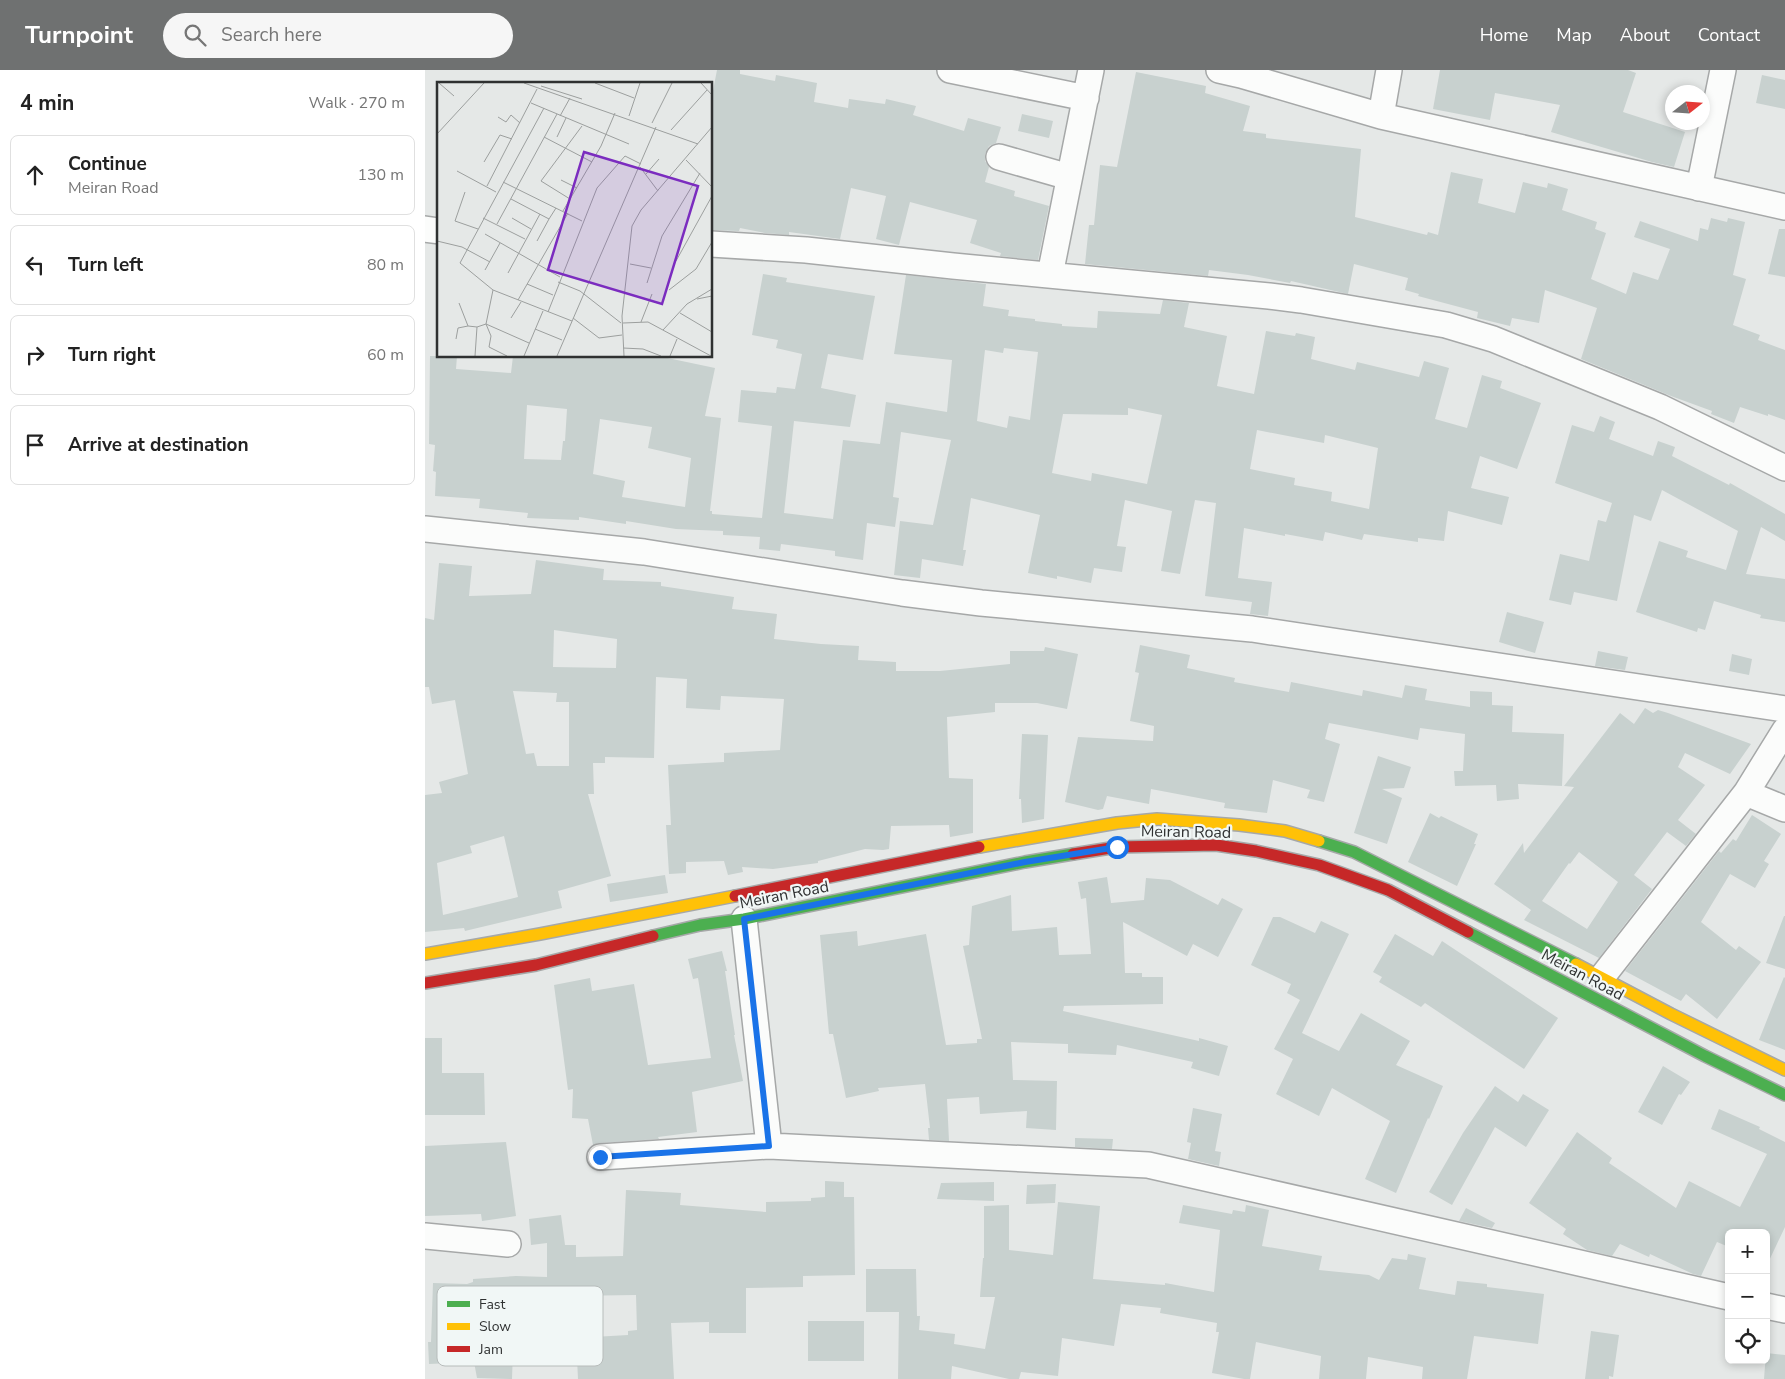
<!DOCTYPE html>
<html lang="en">
<head>
<meta charset="utf-8">
<style>
  :root { --surface:#fff; --page:#f6f6f6; --text:#222; --muted:#767676; --line:#e0e0e0; --accent:#6f7171 }
  body { margin:0; font-family:"Nunito Sans",sans-serif; background:var(--page); color:var(--text) }
  .controls { position:absolute; right:15px; bottom:15px; display:grid; overflow:hidden; border-radius:8px; box-shadow:0 2px 8px #0003 }
  .controls button { width:45px; height:45px; display:grid; place-items:center; padding:0; border:0; border-bottom:1px solid var(--line); background:var(--surface); color:var(--text); font:25px sans-serif }
  .compass { position:absolute; left:1240px; top:15px; width:45px; height:45px; border-radius:50%; background:var(--surface); box-shadow:0 2px 8px #0003; rotate:73deg }
  .stop { position:absolute; width:15px; height:15px; margin:-11px; border:4px solid #1a73e8; border-radius:50%; background:#fff }
  .stop.end { background:#1a73e8; border-color:#fff; box-shadow:0 1px 5px #0008 }
  .list { margin:0; padding:0; list-style:none }
  h2 { display:flex; justify-content:space-between; align-items:center; height:65px; margin:0; padding:0 20px; font-size:21px }
  h2 small { font-size:16px; font-weight:400; color:var(--muted) }
  .list li { display:grid; grid-template-columns:32px 1fr auto; gap:15px; align-items:center; box-sizing:border-box; height:80px; margin:0 10px 10px; padding:0 10px; border:1px solid var(--line); border-radius:8px }
  .list b { display:block; font-size:19px; white-space:nowrap }
  .list p { margin:0; font-size:16px; white-space:nowrap; color:var(--muted) }
  .list em { font-size:16px; font-style:normal; color:var(--muted) }
  .icon { flex:none; width:28px; height:28px; fill:none; stroke:currentColor; stroke-width:2; stroke-linecap:round; stroke-linejoin:round }
  .map { position:relative; flex:none; width:1360px; height:1309px; overflow:hidden }
  header { display:flex; align-items:center; gap:30px; box-sizing:border-box; height:70px; padding:0 25px; background:var(--accent); color:#fff }
  header strong { font-size:24px }
  nav { display:flex; gap:28px; margin-inline-start:auto; font-size:18px }
  .search { width:350px; height:45px; background:var(--page); display:flex; align-items:center; gap:12px; box-sizing:border-box; padding:0 18px; border-radius:28px; color:var(--muted); font-size:19px }
  main { display:flex }
  aside { flex:1; background:var(--surface) }
  .map>svg:first-child { display:block }
</style>
</head>
<body>
<header>
<strong>Turnpoint</strong>
<div class="search"><svg class="icon" aria-label="search" viewBox="0 0 24 24"><circle cx="10" cy="10" r="6"/><path d="M15 15l6 6"/></svg>Search here</div>
<nav><a>Home</a><a>Map</a><a>About</a><a>Contact</a></nav>
</header>
<main>
<aside>
<h2>4 min<small>Walk · 270 m</small></h2>
<ul class="list">
<li><svg class="icon" aria-label="ahead" viewBox="0 0 24 24"><path d="M12 20V5M6 11l6-6 6 6"/></svg><div><b>Continue</b><p>Meiran Road</p></div><em>130 m</em></li>
<li><svg class="icon" aria-label="left" viewBox="0 0 24 24"><path d="M17 20v-9H6M10 6l-5 5 5 5"/></svg><div><b>Turn left</b></div><em>80 m</em></li>
<li><svg class="icon" aria-label="right" viewBox="0 0 24 24"><path d="M7 20v-9h11M14 6l5 5-5 5"/></svg><div><b>Turn right</b></div><em>60 m</em></li>
<li><svg class="icon" aria-label="arrive" viewBox="0 0 24 24"><path d="M6 21V4h12l-3 4 3 4H6"/></svg><div><b>Arrive at destination</b></div></li>
</ul>
</aside>
<div class="map">
<svg width="1360" height="1309" viewBox="0 0 1360 1309">
  <rect width="100%" height="100%" fill="#e5e8e7"/>
  <!-- building -->
  <path fill="#c8d1cf" fill-rule="evenodd" d="M292,0H315V4L350,11L351,5L392,13L389,32L423,38L424,29L460,34L461,29L491,36L488,45L539,61L543,48L576,57L571,73L564,76L560,84V91L564,97L560,112L590,121L589,126L624,136L613,190L575,186L576,183L545,173L552,150L485,132L474,175L451,169L461,126L426,118L415,169L364,162V165L340,163L315,158L314,161L286,160V31Z
    M1015,0H1203L1211,3L1198,42L1260,62L1249,97L1227,92L1126,62L1135,35L1070,23L1065,50L1008,39Z
    M711,2L781,16L780,23L825,36L818,61L841,64V68L936,79L930,147L1002,165L1003,162L1013,165L1026,102L1058,109L1053,133L1090,143L1098,112L1122,118L1123,113L1143,119L1137,140L1172,152L1170,159L1181,163L1166,209L1201,224L1208,202L1233,210L1245,179L1209,167L1215,151L1273,171L1275,158L1283,160L1286,148L1302,152L1303,148L1320,152L1308,205L1321,209L1308,255L1335,265L1333,270L1360,280V350L1343,344V346L1315,337L1309,353L1286,344L1287,341L1246,326L1156,289L1172,238L1120,220L1114,253L1087,248L1085,256L1052,248L1053,242L993,226L994,224L980,220L983,208L929,194L923,224L866,211L865,213L823,205L784,200L783,206L660,194L664,155H669L675,95L692,97Z
    M1337,5L1360,10V39L1331,33Z
    M597,44L628,51L624,68L593,61Z
    M1354,159H1360V207L1343,204Z
    M338,204L362,208L361,212L450,226L438,290L403,284L396,318L431,325L425,357L369,351L359,443L408,449L418,370L455,374L461,332L522,342L527,290L469,284L481,205L561,214L558,236L584,240L583,246L610,249V251L637,254V256L672,258L673,241L735,244L738,230L764,233L759,257L802,266L792,316L829,324L841,261L870,266L871,263L890,267L886,289L930,300L932,292L994,307L999,291L1024,298L1010,349L1042,358L1057,305L1077,311L1075,318L1116,333L1092,399L1055,386L1046,418L1084,427L1077,455L1023,441L1019,471L993,468V472L939,464L937,470L900,462L898,471L860,464V466L819,458L813,508L847,512L843,546L825,544L827,532L780,526L791,433L770,430L755,504L736,501L747,441L700,430L692,476L701,477L697,502L669,498L666,513L632,506V509L603,503L615,445L546,428L538,480H541L538,496L497,489L495,508L469,505L475,451L508,455L526,370L476,362L468,427L474,428L470,457L442,453L438,490L410,486V481L356,474L355,481L334,479L335,467L298,465V461L251,459L201,451V454L154,447V450L102,448L103,443L54,438L55,429L10,426L11,402L8,401L10,375L4,374L5,286H32L31,299L86,303L88,286H233L290,298L280,346L296,348L285,441H287V444L337,448L347,356L313,352L316,320L351,323L352,317L370,319L377,284L351,278L353,270L327,265ZM579,278L613,282L605,350L584,346L582,358L552,351L560,280L578,283ZM102,335L142,339L140,371H138L136,390L99,389ZM703,338L737,345L722,414L667,403L666,411L627,403L638,344L703,345ZM175,349L227,357L223,378L266,388L260,437L197,427L200,411L168,404ZM832,360L899,373L900,365L953,378L944,439L906,431L907,422L869,415L870,408L825,399Z
    M1175,346L1190,352L1184,369L1228,386L1233,371L1250,377L1247,386L1304,415L1305,413L1360,444V471L1336,457L1321,504L1360,509V552L1335,548L1336,545L1289,531L1280,560L1273,558L1272,562L1211,542L1234,471L1263,481L1261,487L1301,500L1313,461L1237,420L1226,451L1209,445L1192,531L1149,522L1146,535L1124,530L1135,484L1164,491L1173,450L1181,452L1187,433L1130,413L1147,355L1169,362Z
    M111,490L179,499L178,510L236,512V516L309,527L307,539L352,544L349,569L396,574L434,576L433,590L471,592V601H515L585,594V581H619L620,577L653,584L642,639L612,633H570V642L522,647L524,708L548,709V763L525,767L524,755L466,756L464,779L458,780L440,779L393,791V793L348,799L317,797L318,802L303,805L299,791L261,792V803L244,804L241,755H246L243,695L299,692V683L355,680L359,629L296,626L295,640L261,638L262,609L231,607L229,688L180,687V693H168L169,724H163L186,806L133,821L137,838L44,860L40,861L39,858L0,862V725L17,723L14,712L43,704L30,630L7,634L4,617H0V548L9,550L14,493L47,496L44,526L106,524ZM129,560L192,569L191,598L128,597ZM88,621L132,623L131,632H144V696H112L109,683L101,684ZM79,766L93,827L18,845L12,793L47,783L45,776Z
    M1082,542L1119,552L1110,583L1074,572Z
    M715,575L765,585L762,598L810,608L809,612L864,622L866,612L937,626L938,620L977,628L980,615L1002,619L1000,630L1045,637V621L1067,622V635L1088,636L1087,662L1139,664L1137,716L1093,714L1094,729L1072,731L1071,715L1030,716L1029,701H1038L1040,664L995,658L993,670L904,653L900,669L915,674L899,732L882,728L885,720L848,710L842,743L799,738L800,733L726,719L724,734L682,726L678,739L673,740L640,732L653,667L728,671L729,656L705,651L714,603L710,602Z
    M1173,581L1203,587L1200,600L1170,596Z
    M1307,584L1327,589L1324,605L1304,601Z
    M1220,638L1228,643L1233,640L1243,643L1326,674L1305,704L1260,683L1253,697L1280,715L1253,750L1271,764L1261,776L1242,762L1209,805L1227,819L1174,888L1099,850L1106,840L1069,814L1098,773L1099,783L1149,717L1139,716L1195,643L1209,654ZM1154,782L1193,812L1162,859L1117,831L1144,793L1145,794Z
    M597,664L623,665L619,749L597,753L596,729H594Z
    M953,686L986,697L979,718L957,719L977,728L962,774L929,763Z
    M1005,743L1014,748L1016,746L1053,764L1049,774H1051L1032,816L983,792Z
    M1327,745L1356,764L1339,791L1344,794L1330,818L1305,804L1276,852L1311,880L1314,876L1336,892L1292,949L1261,924L1256,931L1200,901L1294,781L1296,783L1308,769L1311,771Z
    M240,805L243,823L185,832L182,814Z
    M682,807L686,833L719,830L721,808L745,810L793,835L797,828L818,839L793,887L768,874L762,886L698,852L700,903H717V907H738V934L639,936L638,941L774,971V968L803,976L794,1006L766,998L768,992L692,975L691,985L643,983V974L586,972L588,1010L632,1011L631,1060L601,1058L602,1041L555,1044L554,1027L522,1029L524,1071L504,1070L503,1058H505L500,1014L453,1018L454,1021L421,1028L408,964H404L395,865L432,861L433,876L501,864L521,975L552,973V969H557L538,876L544,875L547,836L586,825L587,861L632,857L634,885L666,884L661,828L656,829L653,812Z
    M1359,846H1360V899L1341,893Z
    M848,847H855L890,863L896,851L924,864L877,963L914,981L936,943L985,971L971,995L1018,1016L1004,1049L1003,1048L971,1123L940,1109L965,1051L907,1018L894,1046L851,1024L868,989L849,979L875,930L862,923L866,914L826,895Z
    M970,864L1008,886L1017,871L1133,948L1099,999L1000,933L996,937L954,912L957,907L948,902Z
    M297,881L302,901H300L310,965H309L318,1011L267,1022L272,1062L233,1067L234,1069L174,1073L168,1075L163,1049L147,1048L148,1019L143,1020L129,915L165,908L167,921L209,914L223,995L286,988L273,908L268,909L263,889Z
    M1359,907L1360,908V980L1334,970Z
    M0,968H17V1003H59L60,1045H0Z
    M1238,996L1265,1012L1256,1025L1254,1024L1237,1055L1213,1042Z
    M1070,1016L1093,1032L1098,1024L1124,1040L1101,1077L1070,1057L1027,1135L1004,1122L1038,1063Z
    M768,1038L797,1044L790,1081L796,1082L794,1096L763,1089L766,1073L762,1072Z
    M1294,1039L1335,1057L1334,1059L1360,1072V1157L1341,1197V1163H1304V1177L1292,1172L1276,1206L1268,1204L1225,1184L1224,1187L1195,1174L1187,1186L1162,1180L1138,1164L1141,1159L1104,1133L1152,1062L1187,1088L1184,1093L1251,1138L1264,1111L1315,1137L1342,1084L1286,1059Z
    M650,1068L688,1069L687,1079L650,1077Z
    M81,1072L91,1146L57,1151L56,1144L0,1146V1076Z
    M400,1111L419,1112V1127H429L430,1205L378,1206V1217L321,1218V1263H284V1252L246,1253L249,1309H153L151,1268L203,1265V1261L212,1260L211,1225L143,1226V1235L120,1233V1241L84,1239L86,1280H88L87,1309L52,1308L49,1292L4,1294L3,1272H6L8,1213L42,1214L48,1212V1209L91,1206L122,1207V1173L106,1175L104,1149L136,1145L140,1175H151V1187L198,1186L201,1120L256,1123L255,1135L341,1142V1132L386,1131V1128L400,1127Z
    M569,1112V1131L512,1129L516,1113Z
    M631,1114L630,1133L601,1134L602,1115Z
    M633,1132L675,1136L668,1209L740,1215V1213L789,1222L795,1160L754,1153L758,1135L807,1144L808,1140L820,1142L821,1135L844,1140L837,1176L897,1186L894,1200L944,1205L954,1210L967,1188L982,1190L983,1184L1001,1188L994,1219L1030,1225L1032,1211L1062,1214V1217L1119,1224L1113,1274L1049,1266L1042,1309H997L998,1297L943,1287L941,1309H894L896,1286L831,1272L825,1309H819L787,1303L794,1262H791L792,1253L735,1243L736,1238L696,1234L689,1276L637,1268L633,1306L596,1302L594,1309H584L527,1296L526,1309H473L474,1242H441V1199H491L492,1246H495L494,1260L530,1264L529,1274L560,1279L570,1227H555L558,1188H559V1136L584,1135V1180L628,1185Z
    M1041,1138L1070,1153L1067,1158L1034,1151Z
    M383,1251H439V1291H383Z
    M1166,1261L1194,1265L1188,1307L1184,1306V1309H1160Z
    M1341,1283L1360,1285V1309H1339Z"/>
  <g fill="none" stroke-linecap="round" stroke-linejoin="round">
    <defs>
      <path id="street" d="M525,0L661,28
        M794,0L816,5L956,46L1360,137
        M956,46L964,0
        M574,87L644,107
        M1274,118L1298,0
        M0,159L14,161
        M286,174L381,180L528,196L844,226L876,230L1021,255L1068,269L1235,337L1360,398
        M625,205L666,0
        M0,459L219,482L477,523L556,533L827,559L1360,639
        M1321,723L1360,739
        M319,849L344,1076
        M1177,907L1321,723L1360,660
        M175,1087L344,1076L723,1095L1304,1227
        M0,1166L83,1174
        M1341,1236L1360,1240"/>
      <path id="fast" d="M894,771L929,782L1151,894
        M1043,862L1280,986L1360,1025
        M228,866L275,855L319,849L600,792L648,784"/>
      <path id="slow" d="M554,777L692,753L732,749L814,755L860,761L894,771
        M0,884L115,864L310,826
        M1151,894L1246,944L1360,1000"/>
      <path id="jam" d="M648,784L692,777L791,775L831,781L894,795L963,820L1043,862
        M310,826L554,777
        M0,913L111,895L228,866"/>
    </defs>
    <!-- street casing -->
    <use href="#street" stroke="#a6a8a8" stroke-width="28"/>
    <!-- fast casing -->
    <use href="#fast" stroke="#a6a8a8" stroke-width="14"/>
    <!-- slow casing -->
    <use href="#slow" stroke="#a6a8a8" stroke-width="14"/>
    <!-- jam casing -->
    <use href="#jam" stroke="#a6a8a8" stroke-width="14"/>
    <!-- street -->
    <use href="#street" stroke="#fbfcfb" stroke-width="25"/>
    <!-- fast -->
    <use href="#fast" stroke="#4caf50" stroke-width="11"/>
    <!-- slow -->
    <use href="#slow" stroke="#ffc107" stroke-width="11"/>
    <!-- jam -->
    <use href="#jam" stroke="#c62828" stroke-width="11"/>
  </g>
  <g fill="none" stroke-linecap="round" stroke-linejoin="round">
    <!-- route -->
    <path stroke="#1a73e8" stroke-width="6" d="M175,1087L344,1076L319,849L600,792L692,777"/>
  </g>
  <g text-anchor="middle" stroke-width="4.5" stroke-linejoin="round" paint-order="stroke">
    <!-- street labels -->
    <g font-size="16" fill="#2f3131" stroke="#f1f7f6">
      <text transform="translate(761 761) rotate(1)" y="6">Meiran Road</text>
      <text transform="translate(359 824) rotate(-11)" y="6">Meiran Road</text>
      <text transform="translate(1158 904) rotate(28)" y="6">Meiran Road</text>
    </g>
  </g>
  <!-- overview -->
  <g transform="translate(12 12)">
    <rect width="275" height="275" fill="#e5e8e7"/>
    <path fill="none" stroke="#9c9f9e" stroke-width="1" d="M2,1L17,14M87,1L261,62M158,1L197,16M264,1L275,13M104,4L145,17M94,21L192,62M107,26L23,181L56,208L135,239M123,34L133,16M192,34L203,1M61,35L69,40L74,33L83,41M215,41L235,1M234,48L270,8M0,52L47,1M107,55L155,80M120,55L129,36M249,78L275,105M47,80L63,53L75,57M203,85L221,109M20,89L59,110M209,92L222,77M124,98L140,106M66,100L145,139M50,104L100,7M28,110L18,139L41,147M74,117L112,137L119,126M133,117L104,99L145,44M126,129L164,64L178,31M46,136L88,157M75,136L94,147M60,142L120,32M48,152L123,195M0,159L25,165L53,180M100,159L112,137M239,179L275,114M193,182L214,186M48,188L63,161M71,191L103,132M121,200L143,209L184,241M210,201L225,154L263,91M90,202L116,213M56,208L49,242L54,254L52,265L70,274M232,208L259,187L275,160M260,217L275,214M81,218L131,131M22,221L31,244L40,245M111,230L160,106L188,74L204,82M243,231L275,250M74,236L84,220M136,236L162,256L185,253M204,240L215,212M186,241L211,240L274,274M98,247L125,258M226,248L250,222L275,207M19,257L21,246L31,244M186,266L206,267L224,274M38,274L40,245L49,242L92,261M87,274L106,229M120,274L219,45M187,274L185,234L195,144L204,128L275,45M233,274L240,257"/>
    <path fill="#7b2cbf" fill-opacity="0.15" stroke="#7b2cbf" stroke-width="2.5" d="M147,70L261,104L225,222L111,188Z"/>
    <rect width="275" height="275" fill="none" stroke="#2f3131" stroke-width="2.5"/>
  </g>
  <!-- legend -->
  <rect x="12" y="1216" width="166" height="80" rx="8" fill="#f1f7f6" stroke="#b7bcbb" stroke-width="1"/>
  <rect x="22" y="1231" width="23" height="6" fill="#4caf50"/>
  <rect x="22" y="1253" width="23" height="7" fill="#ffc107"/>
  <rect x="22" y="1276" width="23" height="6" fill="#c62828"/>
  <g font-size="14" fill="#2f3131">
    <text x="54" y="1239">Fast</text>
    <text x="54" y="1261">Slow</text>
    <text x="54" y="1284">Jam</text>
  </g>
</svg>
<div class="controls">
<button>+</button>
<button>−</button>
<button><svg class="icon" aria-label="locate" viewBox="0 0 24 24"><circle cx="12" cy="12" r="6"/><path d="M12 2v4M12 18v4M2 12h4M18 12h4"/></svg></button>
</div>
<svg class="compass" viewBox="-18 -18 36 36"><path d="M0-13l5 13h-10z" fill="#e53935"/><path d="M0 13l5-13h-10z" fill="#767676"/></svg>
<div class="stop" style="left:692px;top:777px"></div>
<div class="stop end" style="left:175px;top:1087px"></div>
</div>
</main>
</body>
</html>
